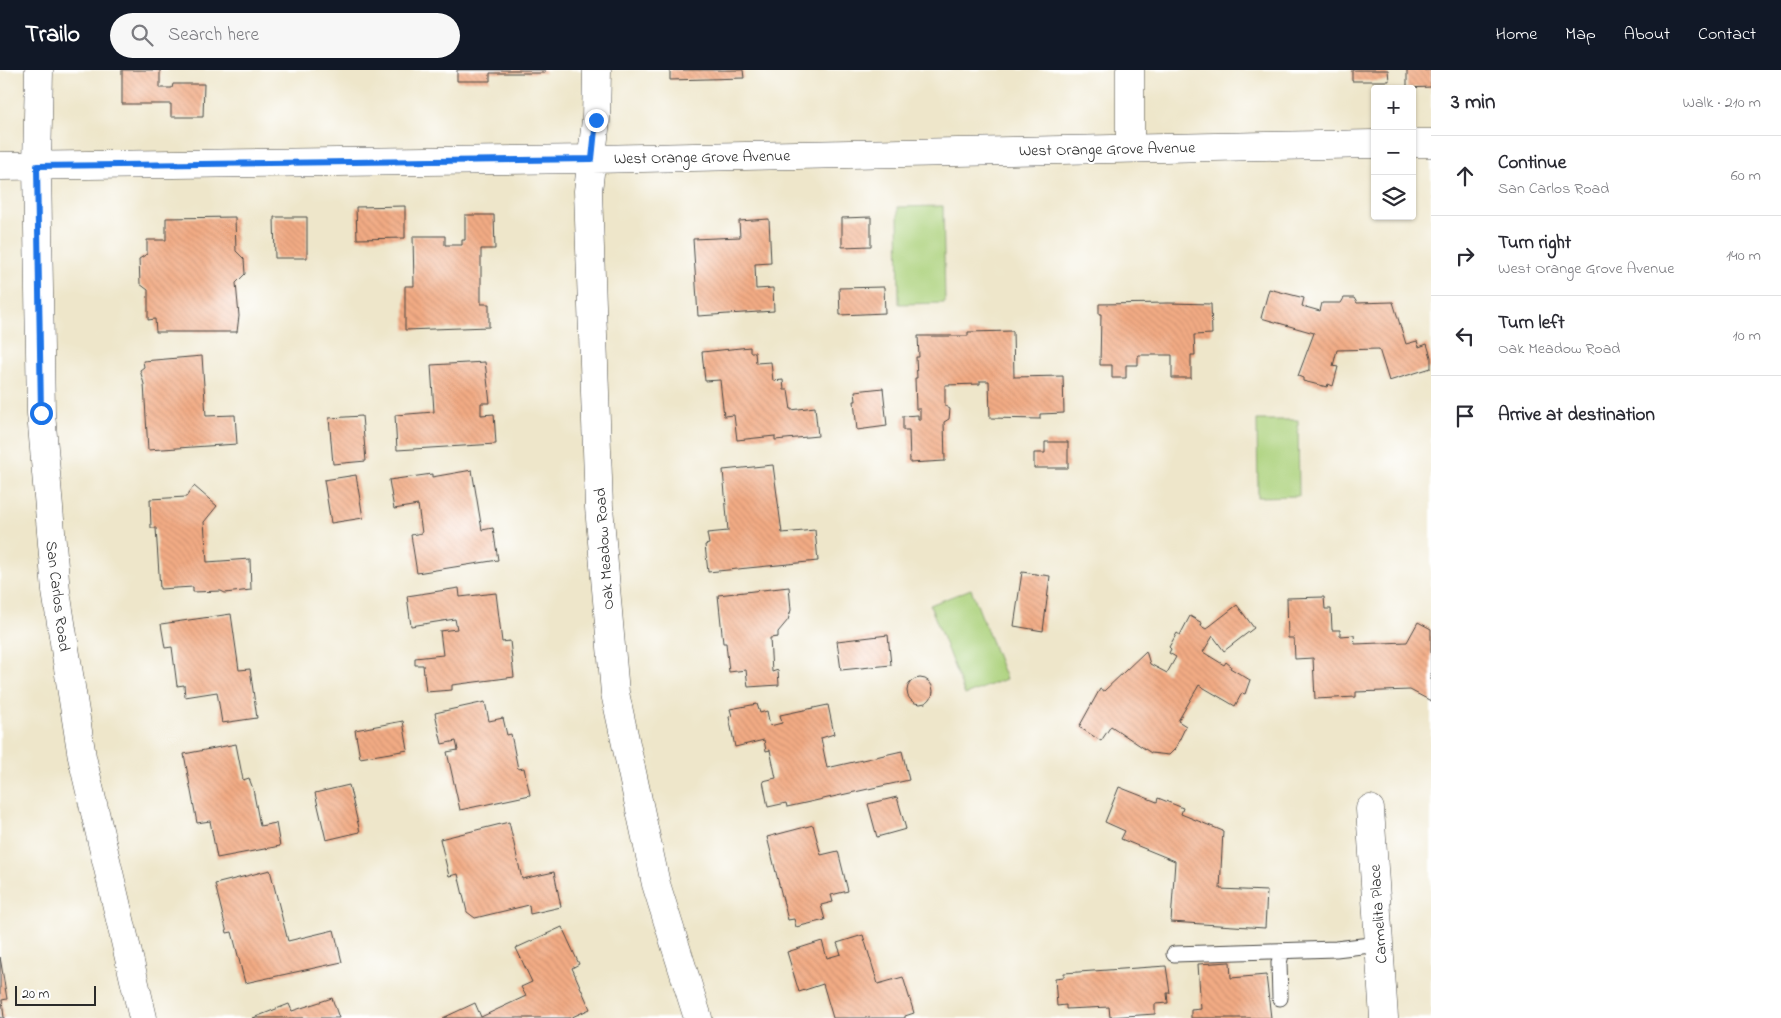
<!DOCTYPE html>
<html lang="en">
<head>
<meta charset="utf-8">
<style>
  :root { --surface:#fff; --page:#f7f7f7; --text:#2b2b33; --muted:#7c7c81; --line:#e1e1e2; --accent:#111827 }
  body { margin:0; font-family:"Indie Flower",sans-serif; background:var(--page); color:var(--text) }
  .controls { position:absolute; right:15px; top:15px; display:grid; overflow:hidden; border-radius:5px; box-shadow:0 1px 4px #0004 }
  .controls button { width:45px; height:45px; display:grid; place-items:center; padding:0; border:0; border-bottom:1px solid var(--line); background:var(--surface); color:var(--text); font:25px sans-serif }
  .scale { position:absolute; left:15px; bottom:12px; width:81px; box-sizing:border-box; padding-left:5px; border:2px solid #2b2b2b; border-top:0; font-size:14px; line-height:18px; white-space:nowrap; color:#2b2b2b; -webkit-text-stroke:4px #fff; paint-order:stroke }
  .stop { position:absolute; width:15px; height:15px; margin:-11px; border:4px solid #1a73e8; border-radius:50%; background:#fff }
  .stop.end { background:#1a73e8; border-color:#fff; box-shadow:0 1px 5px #0008 }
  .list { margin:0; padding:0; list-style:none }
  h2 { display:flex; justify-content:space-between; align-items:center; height:65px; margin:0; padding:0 20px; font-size:21px }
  h2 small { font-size:16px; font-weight:400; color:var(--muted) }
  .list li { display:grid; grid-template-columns:32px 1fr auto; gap:15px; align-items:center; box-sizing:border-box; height:80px; padding:0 20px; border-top:1px solid var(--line) }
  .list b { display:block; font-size:19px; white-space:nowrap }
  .list p { margin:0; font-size:16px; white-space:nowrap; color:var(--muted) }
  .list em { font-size:16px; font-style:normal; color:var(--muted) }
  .icon { flex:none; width:28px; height:28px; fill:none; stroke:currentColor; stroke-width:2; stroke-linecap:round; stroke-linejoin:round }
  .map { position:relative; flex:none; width:1431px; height:948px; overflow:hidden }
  header { display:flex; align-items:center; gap:30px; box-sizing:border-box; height:70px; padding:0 25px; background:var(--accent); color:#fff }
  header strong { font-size:24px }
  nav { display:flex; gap:28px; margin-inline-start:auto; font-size:18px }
  .search { width:350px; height:45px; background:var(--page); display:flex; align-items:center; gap:12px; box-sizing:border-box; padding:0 18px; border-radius:28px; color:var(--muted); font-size:19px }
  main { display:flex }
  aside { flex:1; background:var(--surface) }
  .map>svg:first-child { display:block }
</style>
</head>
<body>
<header>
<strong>Trailo</strong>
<div class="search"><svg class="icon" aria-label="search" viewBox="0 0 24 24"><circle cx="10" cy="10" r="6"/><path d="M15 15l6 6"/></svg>Search here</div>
<nav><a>Home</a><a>Map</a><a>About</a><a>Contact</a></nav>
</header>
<main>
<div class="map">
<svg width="1431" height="948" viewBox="0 0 1431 948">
  <defs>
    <pattern id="building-back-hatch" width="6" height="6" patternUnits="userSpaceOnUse" patternTransform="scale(1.25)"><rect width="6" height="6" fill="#f2ab84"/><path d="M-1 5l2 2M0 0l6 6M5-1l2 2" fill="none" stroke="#d09372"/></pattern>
  </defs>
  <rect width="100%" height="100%" fill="#fff"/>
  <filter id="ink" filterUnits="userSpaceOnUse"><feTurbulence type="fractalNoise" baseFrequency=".02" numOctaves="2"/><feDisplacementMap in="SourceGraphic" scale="10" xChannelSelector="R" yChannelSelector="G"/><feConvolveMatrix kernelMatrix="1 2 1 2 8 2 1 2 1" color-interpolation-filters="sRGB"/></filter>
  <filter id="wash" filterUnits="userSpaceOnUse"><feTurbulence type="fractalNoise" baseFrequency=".0096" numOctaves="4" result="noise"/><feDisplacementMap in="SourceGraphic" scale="20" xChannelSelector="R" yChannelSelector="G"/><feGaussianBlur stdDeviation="1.12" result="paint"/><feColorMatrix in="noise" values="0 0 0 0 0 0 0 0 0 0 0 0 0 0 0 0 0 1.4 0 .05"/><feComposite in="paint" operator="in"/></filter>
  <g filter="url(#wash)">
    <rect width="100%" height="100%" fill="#eee6ca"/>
    <!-- pitch -->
    <path fill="#acd17b" stroke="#6c7e53" d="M943,136L945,233L899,234L898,137Z
      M1257,350H1298L1299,426L1258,427Z
      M971,519L1006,609L965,625L930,535Z"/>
    <g id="blocks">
      <!-- building -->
      <path fill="url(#building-back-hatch)" d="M122,0H160V18H172L173,14H204L203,47H171V34H122Z
        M457,0H545V3H490V11H457Z
        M670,0H743L744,8L670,10Z
        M1352,0H1388L1389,11H1352Z
        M1407,0H1431V17L1407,18Z
        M405,136V168L357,169L356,137Z
        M465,145H494L495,179H481V234H489V257L405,260V216H414L413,166H445V175H462V170H465Z
        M235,147L236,181L244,189L245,204L236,213L239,246L237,262H156L155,249L148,250V220L140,214L139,189L147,184V170H166V148Z
        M274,147H307V188H275Z
        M871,147V176L842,177V148Z
        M769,149L771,193L755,194L756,219L773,218L774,241L698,246L693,169L740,167L739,151Z
        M884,217L885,243L840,245L839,218Z
        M1269,219L1304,228L1302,236L1320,241L1322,233H1341L1344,228H1354L1357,233L1393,232L1406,274L1417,271L1419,277L1427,274L1431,287V298L1389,311L1379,279L1337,280L1333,296L1338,297L1333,316L1328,314L1327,317L1303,311V308L1298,306L1314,263L1261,248Z
        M1169,233L1211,234L1212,264L1194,265L1195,285H1191V308H1172V285H1138V295H1126V308H1112V295H1100L1101,244H1099V234Z
        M1013,261L1014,307L1063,306L1064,343L1040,344V349L990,348L989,311H980V314L945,315V336L950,339L949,349L944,352L945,391L910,393L909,360H903V346L918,345V350H920V339H916L915,308H917L916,287H919L918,266H968V262Z
        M750,277V282H755L756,293L771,292L773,311L783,310L784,320H788L791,340L815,337L818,366L775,370V366L737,370L734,345L724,346L720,310L705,311L702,282Z
        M202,286L206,346L235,345L237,374L148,380L144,314L140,300L144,297L143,291Z
        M485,292L490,333H481V345L494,344L496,374L397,380L395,345L434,342L431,295Z
        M883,318L887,356L857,360L854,331H856L855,321Z
        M362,346L366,391L333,394L329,348Z
        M1045,372H1068V398H1034V383H1045Z
        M773,395L782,463L815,460L818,491L708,502L705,475L709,474L707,463L728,461L723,400Z
        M472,400L482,460L493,458L498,490L417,503L411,465L422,463L418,435L394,439L389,410L432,404V407Z
        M356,405L363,448L331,453L324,410Z
        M194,416L217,436L204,452L207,492L250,489L251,520L225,523L221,521L193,522V517L160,519L156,458H151L150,429L186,427Z
        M1022,502L1050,506L1043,561L1014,556Z
        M789,517L791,540L788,550L778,562V567L770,568L772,602L778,600L779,615L748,617L746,600L729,602L726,573H723L718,525Z
        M459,518L460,527L496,523L502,572L510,571L514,607L452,615V620L426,622L423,595H415V588L443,585L440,561L457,559L455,549L411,556L407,526Z
        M1324,527L1325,539H1331L1332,560H1340V566L1354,565L1355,574L1407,572L1418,552L1431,559V631L1410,620L1356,622V627L1315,629L1313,588L1295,589L1294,568H1288L1287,528Z
        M1237,535L1254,558L1224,581L1213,566L1203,582L1224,595L1226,592L1231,596L1230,598L1250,610L1245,624L1242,623L1235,636L1199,615L1178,651L1186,656L1175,679L1169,685L1151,683L1111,656L1101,671L1079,657L1100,619L1104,621L1146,581L1150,594L1167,603L1176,587L1169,583L1171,579L1169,577L1177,563L1180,565L1190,546L1202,553L1201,556L1206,559Z
        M231,544L239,600L250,599L257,648L222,653L217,622L185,627L184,615L177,616L172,577L165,578L161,554Z
        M888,565L891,595L841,600L837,571Z
        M907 621a13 13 0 1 1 26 0a13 13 0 1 1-26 0Z
        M485,632L489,651L503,648L507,665L511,664L518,699L524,698L530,725L460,740L447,682L458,680L456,671L442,674L435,643Z
        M757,634L760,643L767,641L770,656L782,653L780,645L828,635L834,664L821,668L827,698L902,681L909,710L787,737L786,733L768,737L763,711L776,708L770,680L766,681L764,670L735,677L729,647L732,646L730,639Z
        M403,651L408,680L360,688L355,660Z
        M236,674L243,710L249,708L253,719L260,756L276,753L280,776L217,788L210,751L197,753L184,684Z
        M349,715L360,762L326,770L315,723Z
        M1119,717L1157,732L1158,728L1183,738L1181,744L1223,761L1220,819L1267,821L1265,858L1171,852L1175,791L1121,769L1125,761L1105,752Z
        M897,727L906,759L877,767L868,734Z
        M509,752L522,809L554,802L561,837L530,844L529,835L475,848L467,842L458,804L449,806L440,769Z
        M813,755L821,785L838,781L848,821L831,825L833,832L821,835L825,850L796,857L794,849L788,850L767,767Z
        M270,800L288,871L334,860L342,892L245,913L232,862L227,863L215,814Z
        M562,857L579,894L572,898L590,939L570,948H443L475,933L481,947L526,926L521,917L532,912L516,878Z
        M863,865L878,914L903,907L914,943L905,946V948H833L823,914L799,922L787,882L822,871L827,888L841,884L837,873Z
        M0,887L7,929L2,930L4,948H0Z
        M1230,892L1231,908L1266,905L1271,948H1191V940L1201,939L1198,894Z
        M1166,896L1170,923H1167L1168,933L1155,934V944L1110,947L1109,937L1066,939V935L1057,936L1055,908L1064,907V903Z
        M332,928L339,948H253L289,934L292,941Z"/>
    </g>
  </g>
  <g filter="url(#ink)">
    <use href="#blocks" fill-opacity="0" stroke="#484743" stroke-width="1"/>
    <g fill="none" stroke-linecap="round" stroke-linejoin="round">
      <defs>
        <path id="service" d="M1174,884L1336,879L1379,874
          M1280,928L1279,893L1282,881"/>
        <path id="minor" d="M39,0L37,96L41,343L56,521L82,687L143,948
          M597,0L596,50L588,121L599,437L615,623L656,814L698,948
          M1130,0V78
          M1412,73H1431
          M0,96L592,89L1375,74
          M1370,739L1384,948"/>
      </defs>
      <!-- service casing -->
      <use href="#service" stroke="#484743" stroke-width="17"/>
      <!-- minor casing -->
      <use href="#minor" stroke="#484743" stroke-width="29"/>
      <!-- service -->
      <use href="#service" stroke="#fff" stroke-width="15"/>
      <!-- minor -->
      <use href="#minor" stroke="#fff" stroke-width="28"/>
    </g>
  </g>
  <g fill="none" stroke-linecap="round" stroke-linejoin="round" filter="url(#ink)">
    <!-- route -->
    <path stroke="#1a73e8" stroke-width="6" d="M41,343L37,96L592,89L596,50"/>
  </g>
  <g text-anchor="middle" stroke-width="4.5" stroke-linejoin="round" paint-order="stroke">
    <!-- street labels -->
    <g font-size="16" fill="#2b2b2b" stroke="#fff">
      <text transform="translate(1107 78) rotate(-1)" y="6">West Orange Grove Avenue</text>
      <text transform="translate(702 86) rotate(-1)" y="6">West Orange Grove Avenue</text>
      <text transform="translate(603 479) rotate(-94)" y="6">Oak Meadow Road</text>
      <text transform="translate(59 526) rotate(83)" y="6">San Carlos Road</text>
      <text transform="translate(1377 844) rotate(-94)" y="6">Carmelita Place</text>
    </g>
  </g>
</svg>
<div class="controls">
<button>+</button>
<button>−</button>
<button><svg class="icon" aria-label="layers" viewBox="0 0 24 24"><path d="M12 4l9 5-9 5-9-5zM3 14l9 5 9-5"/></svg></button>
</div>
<div class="scale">20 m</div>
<div class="stop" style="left:41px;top:343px"></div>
<div class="stop end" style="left:596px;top:50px"></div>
</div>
<aside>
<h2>3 min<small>Walk · 210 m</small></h2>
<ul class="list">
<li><svg class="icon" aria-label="ahead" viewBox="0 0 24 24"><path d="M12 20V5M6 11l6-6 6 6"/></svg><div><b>Continue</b><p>San Carlos Road</p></div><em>60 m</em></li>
<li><svg class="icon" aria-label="right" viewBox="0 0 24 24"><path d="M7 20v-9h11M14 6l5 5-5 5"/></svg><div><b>Turn right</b><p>West Orange Grove Avenue</p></div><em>140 m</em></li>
<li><svg class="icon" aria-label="left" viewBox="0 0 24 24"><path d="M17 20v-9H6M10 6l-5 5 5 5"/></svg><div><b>Turn left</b><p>Oak Meadow Road</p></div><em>10 m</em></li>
<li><svg class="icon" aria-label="arrive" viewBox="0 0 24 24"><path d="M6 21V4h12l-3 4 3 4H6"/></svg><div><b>Arrive at destination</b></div></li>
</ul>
</aside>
</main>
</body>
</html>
